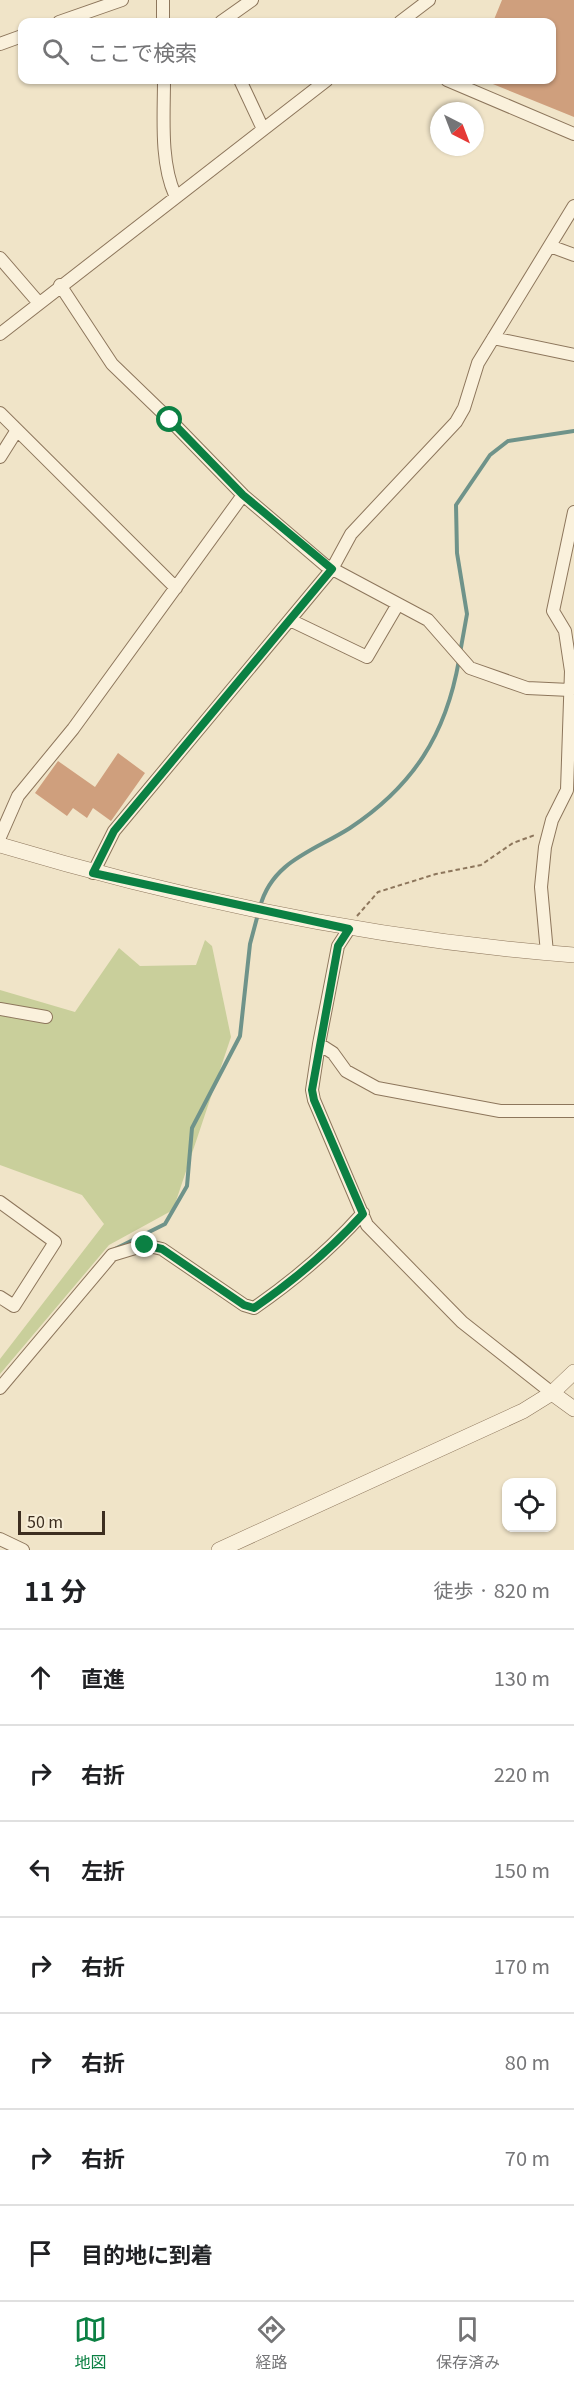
<!DOCTYPE html>
<html lang="ja">
<head>
<meta charset="utf-8">
<style>
  :root { --surface:#fff; --page:#f6f6f6; --text:#202124; --muted:#757577; --line:#e0e0e0; --accent:#0b8043 }
  body { margin:0; font-family:Georgia,"Noto Sans JP",serif; background:var(--page); color:var(--text) }
  .controls { position:absolute; right:18px; bottom:18px; display:grid; overflow:hidden; border-radius:12px; box-shadow:0 2px 4px #0004 }
  .controls button { width:54px; height:54px; display:grid; place-items:center; padding:0; border:0; border-bottom:2px solid var(--line); background:var(--surface); color:var(--text); font:30px sans-serif }
  .compass { position:absolute; left:430px; top:102px; width:54px; height:54px; border-radius:50%; background:var(--surface); box-shadow:0 2px 4px #0004; rotate:138deg }
  .scale { position:absolute; left:18px; bottom:15px; width:87px; box-sizing:border-box; padding-left:6px; border:3px solid #3d2e20; border-top:0; font-size:16px; line-height:21px; white-space:nowrap; color:#3d2e20; -webkit-text-stroke:4px #f7eed8; paint-order:stroke }
  .stop { position:absolute; width:18px; height:18px; margin:-14px; border:4px solid #0b8043; border-radius:50%; background:#fff }
  .stop.end { background:#0b8043; border-color:#fff; box-shadow:0 2px 6px #0008 }
  .list { margin:0; padding:0; list-style:none }
  h2 { display:flex; justify-content:space-between; align-items:center; height:78px; margin:0; padding:0 24px; font-size:26px }
  h2 small { font-size:20px; font-weight:400; color:var(--muted) }
  .list li { display:grid; grid-template-columns:39px 1fr auto; gap:18px; align-items:center; box-sizing:border-box; height:96px; padding:0 24px; border-top:2px solid var(--line) }
  .list b { display:block; font-size:22px; white-space:nowrap }
  .list em { font-size:20px; font-style:normal; color:var(--muted) }
  .icon { flex:none; width:33px; height:33px; fill:none; stroke:currentColor; stroke-width:2; stroke-linecap:round; stroke-linejoin:round }
  .map { position:relative; flex:none; width:574px; height:1550px; overflow:hidden }
  .search { position:absolute; background:var(--surface); box-shadow:0 2px 4px #0004; left:18px; right:18px; top:18px; height:66px; display:flex; align-items:center; gap:15px; box-sizing:border-box; padding:0 21px; border-radius:12px; color:var(--muted); font-size:22px }
  .sheet { height:750px; background:var(--surface) }
  nav { display:flex; justify-content:space-around; align-items:center; box-sizing:border-box; height:84px; border-top:2px solid var(--line); background:var(--surface); font-size:16px; color:var(--muted) }
  nav a { display:grid; justify-items:center; gap:3px }
  nav .on { color:var(--accent) }
  .map>svg:first-child { display:block }
</style>
</head>
<body>
<div class="map">
<svg width="574" height="1550" viewBox="0 0 574 1550">
  <rect width="100%" height="100%" fill="#f0e4c8"/>
  <!-- green -->
  <path fill="#c9cf9b" d="M205,940L212,946L231,1037L173,1210L109,1245L0,1374V1359L104,1224L82,1195L0,1165V990L75,1012L119,948L140,966L196,965Z"/>
  <g fill="none" stroke-linecap="round" stroke-linejoin="round">
    <!-- stream -->
    <path stroke="#6f938a" stroke-width="4" d="M460,653L467,614L457,553L456,505L490,455L508,441L574,431
      M260,907C272,861 314,851 350,828C413,786 446,735 459,660
      M115,1249L165,1224L187,1186L192,1128L240,1036L250,944L258,914"/>
  </g>
  <!-- building -->
  <path fill="#cf9f7d" d="M502,0H574V117L483,80H552V22H493Z
    M118,753L145,773L111,821L93,808L87,818L73,808L67,816L35,793L58,761L95,787Z"/>
  <g fill="none" stroke-linecap="round" stroke-linejoin="round">
    <defs>
      <path id="minor" d="M163,0V22
        M59,22L122,0
        M221,22L252,0
        M400,22L429,0
        M0,44L22,36
        M164,80C164,116 160,162 175,195
        M240,80L263,129
        M447,80L574,134
        M550,246L574,255
        M0,258L38,302
        M60,285L112,364L170,420L243,495L325,565L428,620L470,668L527,688L570,690
        M0,334L327,80
        M493,338L574,355
        M0,413L176,588
        M0,457L17,430
        M290,620L367,657L398,604
        M0,837L18,796L73,729L243,495
        M93,873L114,831L332,569L351,534L456,422L464,408L478,363L574,206
        M547,953L541,887L545,847L552,820L567,790L571,671L565,631L553,611L574,512
        M0,1009L46,1017
        M319,1044L338,946L349,929
        M0,1202L55,1242L14,1306L0,1297
        M0,1388L112,1255L145,1245L162,1249L244,1305L254,1308C293,1281 331,1249 363,1213
        M552,1393L462,1322L367,1225L314,1100L312,1090L319,1044L333,1053L346,1071L377,1088L500,1111H574
        M0,1539L23,1550"/>
      <path id="tertiary" d="M0,845C187,901 379,940 574,955
        M552,1393L574,1409
        M219,1550L523,1411L552,1393L574,1372"/>
    </defs>
    <!-- minor casing -->
    <use href="#minor" stroke="#8d765c" stroke-width="14"/>
    <!-- tertiary casing -->
    <use href="#tertiary" stroke="#8d765c" stroke-width="16"/>
    <!-- path -->
    <path stroke="#8d765c" stroke-width="2" stroke-dasharray="4.5 3" stroke-linecap="butt" d="M357,916L378,892L436,874L481,865L513,843L535,835"/>
    <!-- minor -->
    <use href="#minor" stroke="#faf1dc" stroke-width="12"/>
    <!-- tertiary -->
    <use href="#tertiary" stroke="#faf1dc" stroke-width="15"/>
  </g>
  <g fill="none" stroke-linecap="round" stroke-linejoin="round">
    <!-- route -->
    <path stroke="#0b8043" stroke-width="8" d="M145,1245L162,1249L244,1305L254,1308C293,1281 331,1249 363,1214L314,1100L312,1090L338,946L349,929L93,873L114,831L332,569L243,495L170,420"/>
  </g>
</svg>
<div class="controls">
<button><svg class="icon" aria-label="locate" viewBox="0 0 24 24"><circle cx="12" cy="12" r="6"/><path d="M12 2v4M12 18v4M2 12h4M18 12h4"/></svg></button>
</div>
<svg class="compass" viewBox="-18 -18 36 36"><path d="M0-13l5 13h-10z" fill="#e53935"/><path d="M0 13l5-13h-10z" fill="#757577"/></svg>
<div class="scale">50 m</div>
<div class="stop" style="left:170px;top:420px"></div>
<div class="stop end" style="left:145px;top:1245px"></div>
<div class="search"><svg class="icon" aria-label="search" viewBox="0 0 24 24"><circle cx="10" cy="10" r="6"/><path d="M15 15l6 6"/></svg>ここで検索</div>
</div>
<section class="sheet">
<h2>11 分<small>徒歩 · 820 m</small></h2>
<ul class="list">
<li><svg class="icon" aria-label="ahead" viewBox="0 0 24 24"><path d="M12 20V5M6 11l6-6 6 6"/></svg><div><b>直進</b></div><em>130 m</em></li>
<li><svg class="icon" aria-label="right" viewBox="0 0 24 24"><path d="M7 20v-9h11M14 6l5 5-5 5"/></svg><div><b>右折</b></div><em>220 m</em></li>
<li><svg class="icon" aria-label="left" viewBox="0 0 24 24"><path d="M17 20v-9H6M10 6l-5 5 5 5"/></svg><div><b>左折</b></div><em>150 m</em></li>
<li><svg class="icon" aria-label="right" viewBox="0 0 24 24"><path d="M7 20v-9h11M14 6l5 5-5 5"/></svg><div><b>右折</b></div><em>170 m</em></li>
<li><svg class="icon" aria-label="right" viewBox="0 0 24 24"><path d="M7 20v-9h11M14 6l5 5-5 5"/></svg><div><b>右折</b></div><em>80 m</em></li>
<li><svg class="icon" aria-label="right" viewBox="0 0 24 24"><path d="M7 20v-9h11M14 6l5 5-5 5"/></svg><div><b>右折</b></div><em>70 m</em></li>
<li><svg class="icon" aria-label="arrive" viewBox="0 0 24 24"><path d="M6 21V4h12l-3 4 3 4H6"/></svg><div><b>目的地に到着</b></div></li>
</ul>
</section>
<nav>
<a class="on"><svg class="icon" aria-label="map" viewBox="0 0 24 24"><path d="M3 6l6-2 6 2 6-2v14l-6 2-6-2-6 2zM9 4v14M15 6v14"/></svg>地図</a>
<a><svg class="icon" aria-label="directions" viewBox="0 0 24 24"><path d="M12 3l9 9-9 9-9-9zM9 14v-3h6M13 9l2 2-2 2"/></svg>経路</a>
<a><svg class="icon" aria-label="saved" viewBox="0 0 24 24"><path d="M7 4h10v16l-5-4-5 4z"/></svg>保存済み</a>
</nav>
</body>
</html>
